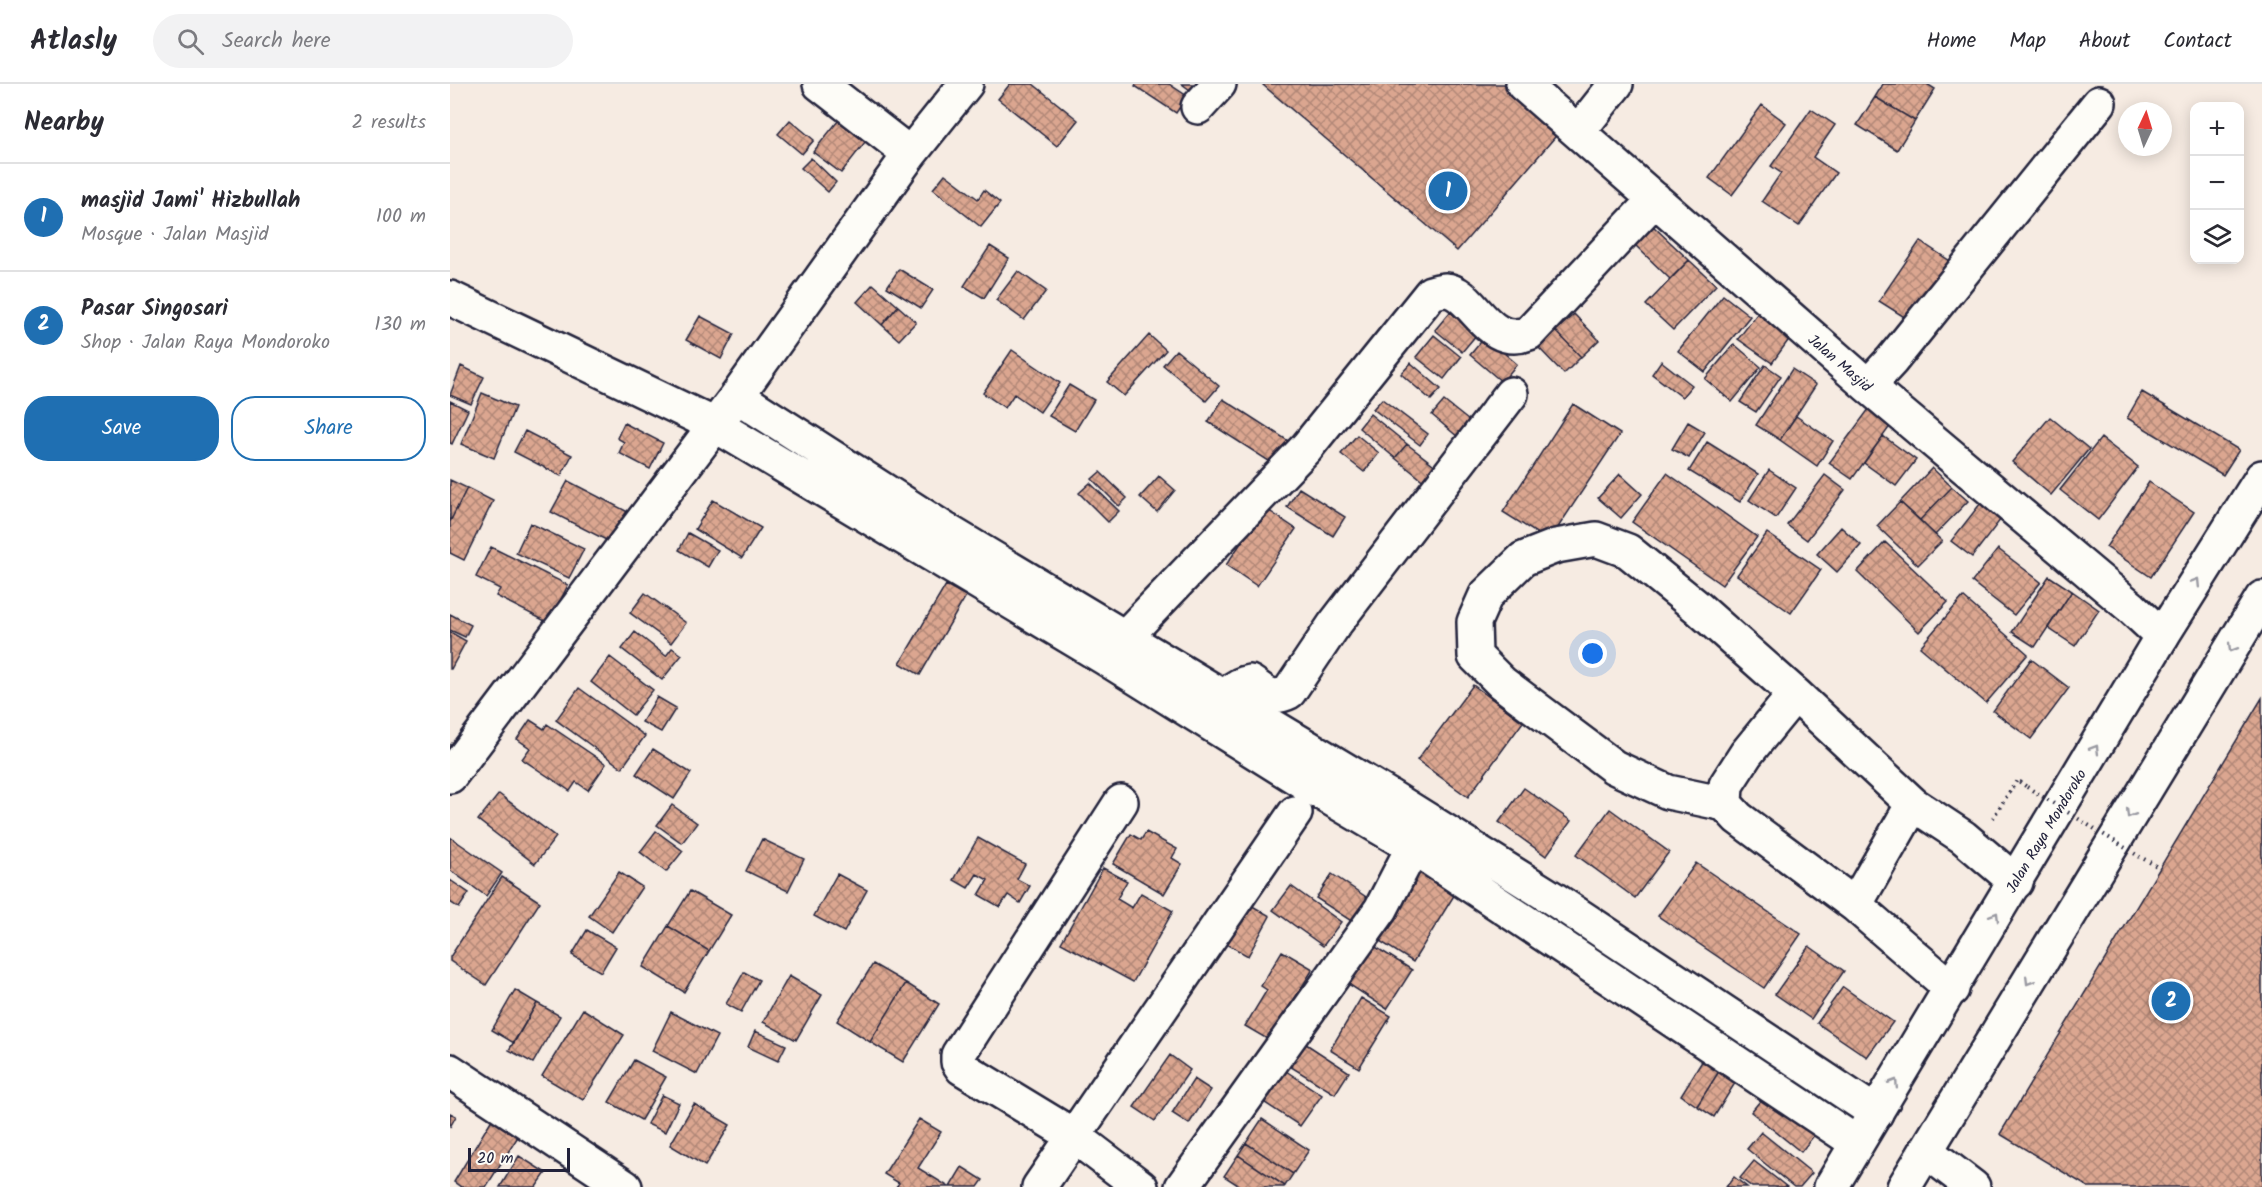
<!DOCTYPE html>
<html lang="en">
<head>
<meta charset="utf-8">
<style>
  :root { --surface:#fff; --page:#f2f2f3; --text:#2b2b33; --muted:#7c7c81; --line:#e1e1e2; --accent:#1f6fb2 }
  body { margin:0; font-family:Kalam,sans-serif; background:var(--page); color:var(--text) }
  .controls { position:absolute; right:18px; top:18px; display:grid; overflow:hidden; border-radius:12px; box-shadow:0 3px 15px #0003 }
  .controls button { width:54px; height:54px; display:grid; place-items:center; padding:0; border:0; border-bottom:2px solid var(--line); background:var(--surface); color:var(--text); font:30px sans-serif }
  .compass { position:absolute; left:1668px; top:18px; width:54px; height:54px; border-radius:50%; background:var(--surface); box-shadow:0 3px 15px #0003; rotate:4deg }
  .scale { position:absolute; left:18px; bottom:15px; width:102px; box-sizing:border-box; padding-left:6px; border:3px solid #22223b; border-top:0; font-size:16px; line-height:21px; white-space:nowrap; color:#22223b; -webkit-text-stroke:4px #fdfcf7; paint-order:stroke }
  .you { position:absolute; left:1143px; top:570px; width:21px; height:21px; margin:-15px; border:4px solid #fff; border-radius:50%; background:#1a73e8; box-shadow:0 0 0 9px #1a73e833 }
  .badge { display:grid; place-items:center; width:39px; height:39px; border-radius:50%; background:var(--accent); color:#fff; font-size:20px; font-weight:700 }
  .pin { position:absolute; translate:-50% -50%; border:3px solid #fff; box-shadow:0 2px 6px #0006 }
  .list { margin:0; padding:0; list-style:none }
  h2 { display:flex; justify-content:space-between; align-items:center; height:78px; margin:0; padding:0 24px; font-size:26px }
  h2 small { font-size:20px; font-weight:400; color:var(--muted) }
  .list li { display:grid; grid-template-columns:39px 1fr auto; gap:18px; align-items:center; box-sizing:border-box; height:108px; padding:0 24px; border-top:2px solid var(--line) }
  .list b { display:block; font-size:22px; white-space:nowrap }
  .list p { margin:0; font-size:20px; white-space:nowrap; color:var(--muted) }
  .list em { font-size:20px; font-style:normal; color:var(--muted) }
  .actions { display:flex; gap:12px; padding:18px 24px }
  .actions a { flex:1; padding:14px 0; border:2px solid var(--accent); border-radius:24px; text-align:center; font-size:21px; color:var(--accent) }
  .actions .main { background:var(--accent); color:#fff }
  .icon { flex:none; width:33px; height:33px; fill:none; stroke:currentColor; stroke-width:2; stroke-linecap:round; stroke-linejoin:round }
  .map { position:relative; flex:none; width:1812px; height:1103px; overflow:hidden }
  header { display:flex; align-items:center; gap:36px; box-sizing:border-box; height:84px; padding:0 30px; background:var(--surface); border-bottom:2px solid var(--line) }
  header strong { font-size:28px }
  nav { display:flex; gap:33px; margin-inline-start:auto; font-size:21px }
  .search { width:420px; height:54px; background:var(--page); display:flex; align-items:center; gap:15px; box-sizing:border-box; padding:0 21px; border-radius:33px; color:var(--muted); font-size:22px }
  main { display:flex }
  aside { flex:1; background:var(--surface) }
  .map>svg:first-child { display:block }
</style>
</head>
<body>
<header>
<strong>Atlasly</strong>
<div class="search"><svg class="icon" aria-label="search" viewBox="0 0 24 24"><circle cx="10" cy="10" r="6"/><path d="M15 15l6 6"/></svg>Search here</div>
<nav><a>Home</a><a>Map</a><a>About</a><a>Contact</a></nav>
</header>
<main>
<aside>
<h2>Nearby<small>2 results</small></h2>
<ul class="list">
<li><span class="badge">1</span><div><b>masjid Jami' Hizbullah</b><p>Mosque · Jalan Masjid</p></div><em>100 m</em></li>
<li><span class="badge">2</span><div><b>Pasar Singosari</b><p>Shop · Jalan Raya Mondoroko</p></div><em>130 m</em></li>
</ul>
<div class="actions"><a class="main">Save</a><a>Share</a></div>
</aside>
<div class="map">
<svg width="1812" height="1103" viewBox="0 0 1812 1103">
  <defs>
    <pattern id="building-cross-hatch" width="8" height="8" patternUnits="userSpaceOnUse" patternTransform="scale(1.5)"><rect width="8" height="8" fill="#dba690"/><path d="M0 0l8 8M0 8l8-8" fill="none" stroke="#b18777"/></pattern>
  </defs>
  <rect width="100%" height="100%" fill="#f6ebe2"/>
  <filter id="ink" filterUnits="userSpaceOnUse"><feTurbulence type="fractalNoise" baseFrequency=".0167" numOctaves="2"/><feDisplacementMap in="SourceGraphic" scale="12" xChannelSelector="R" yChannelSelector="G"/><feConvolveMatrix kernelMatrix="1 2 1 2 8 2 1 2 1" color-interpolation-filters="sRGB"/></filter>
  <g filter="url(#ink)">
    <!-- building -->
    <path fill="url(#building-cross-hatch)" stroke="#22223b" stroke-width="1.5" d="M560,0H583L628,36L607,62L548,15Z
      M686,0H719L737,12L726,29L685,2Z
      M732,0H745L740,6Z
      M814,0H1057L1111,46L1007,167L813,1Z
      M1433,0H1477L1485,5L1465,37L1425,13Z
      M1425,13L1465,37L1447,66L1407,41Z
      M1312,21L1336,39L1282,111L1259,94Z
      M1361,25L1385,41L1363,73L1386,89L1349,142L1312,117L1331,89L1321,82Z
      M392,32L419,53L391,89L363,68Z
      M340,36L364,56L352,70L328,50Z
      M361,74L386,98L378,108L351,84Z
      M495,90L528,115L534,106L550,119L531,143L483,105Z
      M1203,142L1239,176L1220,195L1185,161Z
      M1470,157L1500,177L1459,236L1429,217Z
      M540,162L559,174L534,214L514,202Z
      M1239,176L1266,201L1223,246L1196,221Z
      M449,185L483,206L471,224L437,203Z
      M568,187L596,207L574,236L546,216Z
      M423,200L448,222L432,241L407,218Z
      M1273,211L1300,232L1255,288L1228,267Z
      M448,222L466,238L449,256L432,241Z
      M1310,226L1343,250L1322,279L1288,255Z
      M1000,228L1027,250L1012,268L985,246Z
      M1124,230L1149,256L1131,273L1106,247Z
      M250,232L284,250L271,275L236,256Z
      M1106,247L1131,273L1114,290L1089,264Z
      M699,251L716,266L674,312L657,298Z
      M984,251L1011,273L994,295L966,273Z
      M1035,253L1067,280L1052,298L1020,271Z
      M1284,260L1311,283L1282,318L1255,295Z
      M562,266L610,299L590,328L564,310L555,324L533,309Z
      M726,266L769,302L756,317L713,281Z
      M1211,277L1242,301L1232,313L1202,290Z
      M961,279L991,305L981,316L951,290Z
      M1315,281L1331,292L1306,328L1290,318Z
      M11,282L34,293L21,320L0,311Z
      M1342,285L1366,301L1330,356L1306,341Z
      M619,301L644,316L625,347L599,332Z
      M1692,308L1789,366L1773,391L1677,334Z
      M32,309L65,323L44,374L11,360Z
      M773,315L840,358L825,381L758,338Z
      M932,315L978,350L970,361L923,325Z
      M0,317L18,326L2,360L0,359Z
      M994,317L1028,344L1015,359L982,331Z
      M1123,320L1170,350L1099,457L1053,428Z
      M1419,325L1441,341L1402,395L1379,379Z
      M920,330L957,360L945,374L909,344Z
      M1346,332L1383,357L1367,382L1330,356Z
      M1600,333L1639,365L1601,411L1562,378Z
      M1238,338L1255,348L1239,374L1222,365Z
      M174,339L213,359L200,385L169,369L174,358L167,354Z
      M75,347L122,371L111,392L64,368Z
      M907,351L929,369L914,388L891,370Z
      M1433,352L1466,376L1446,402L1414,379Z
      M1651,354L1688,383L1648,436L1610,406Z
      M1257,358L1308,390L1290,418L1239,387Z
      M957,360L988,384L976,399L945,374Z
      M1482,384L1502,403L1470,436L1450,418Z
      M1319,386L1346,404L1326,434L1299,416Z
      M650,388L677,414L669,422L642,395Z
      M1217,389L1307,453L1272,501L1182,438Z
      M1170,390L1192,410L1171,434L1148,414Z
      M1375,391L1395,406L1357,456L1337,441Z
      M709,392L725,406L707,428L690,413Z
      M0,396L17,404L0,438Z
      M118,397L178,428L162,459L101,428Z
      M1699,398L1744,428L1701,493L1656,463Z
      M640,399L669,427L658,438L629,409Z
      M1502,403L1518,417L1485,451L1470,436Z
      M17,404L43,417L14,476L0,469V438Z
      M849,404L895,433L883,452L837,423Z
      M1534,415L1554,431L1522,473L1501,457Z
      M263,416L311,444L292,474L245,445Z
      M1450,418L1492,457L1468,481L1427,442Z
      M815,424L846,445L807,502L776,481Z
      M80,439L134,465L119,494L66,469Z
      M1391,443L1411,461L1387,488L1367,470Z
      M238,449L268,466L258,483L229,466Z
      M1317,449L1371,486L1341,529L1287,491Z
      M1435,458L1498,518L1469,548L1407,488Z
      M41,463L118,501L99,539L46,512L50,505L26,493Z
      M1548,465L1591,498L1564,531L1522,498Z
      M1599,492L1622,507L1585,563L1562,548Z
      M496,501L516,512L470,591L450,579Z
      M1622,507L1649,526L1625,562L1598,544Z
      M195,509L236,539L221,559L180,529Z
      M1513,513L1578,570L1536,619L1470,563Z
      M0,530L21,541L15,553L0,546Z
      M0,548L16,557L1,585H0Z
      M185,548L216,572L222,564L232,571L212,596L172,565Z
      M160,573L203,606L183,631L141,598Z
      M1581,575L1619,604L1581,655L1543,627Z
      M1023,601L1073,638L1018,713L967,676Z
      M129,604L195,652L172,684L106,636Z
      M207,613L226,624L211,648L192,638Z
      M1812,614V1103H1638L1550,1050Z
      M80,636L94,645L97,640L156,680L138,706L126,698L120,707L72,675L80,664L67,655Z
      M203,665L241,689L224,715L186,690Z
      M1074,704L1121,737L1096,772L1049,738Z
      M49,710L106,753L85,780L28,736Z
      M222,721L247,739L232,759L207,741Z
      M1160,725L1219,768L1185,814L1126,771Z
      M206,747L233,767L216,788L190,768Z
      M696,748L727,765L722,774L732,780L714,810L663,780L681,750L691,756Z
      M0,753L52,789L36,812L0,786Z
      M528,754L575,780L567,795L580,802L570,819L558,811L550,823L529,811L538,796L527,790L518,804L504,796Z
      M312,755L354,775L338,807L296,787Z
      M1246,779L1351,850L1314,904L1208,832Z
      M969,782L1008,805L963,878L925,854Z
      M653,784L677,797L667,815L682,824L691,809L723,827L683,898L611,859Z
      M169,788L192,803L162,848L139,832Z
      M387,790L417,806L394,848L364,832Z
      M882,790L928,821L912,844L866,814Z
      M52,793L90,818L36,901L0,877V873Z
      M0,796L19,809L9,824L0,818Z
      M841,802L891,838L873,862L823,826Z
      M240,807L281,831L259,867L218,842Z
      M797,819L820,832L798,872L775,859Z
      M218,842L259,867L234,908L193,883Z
      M137,846L166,863L151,888L122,871Z
      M913,855L962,886L937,925L889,894Z
      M1359,862L1394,887L1361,935L1325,910Z
      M832,867L863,885L819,956L795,942L817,906L811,902Z
      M423,880L456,899L420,958L387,937Z
      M294,888L309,896L291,928L276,920Z
      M339,892L372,911L346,956L313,938Z
      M456,899L489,920L453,978L420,958Z
      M1393,903L1443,938L1417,973L1367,939Z
      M65,906L87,919L64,959L42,946Z
      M911,914L941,932L909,984L880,966Z
      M87,919L110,932L83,979L59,966Z
      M133,925L174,951L133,1016L92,992Z
      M221,928L267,952L247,990L202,967Z
      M305,947L336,961L328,977L298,963Z
      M853,958L899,988L885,1010L838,981Z
      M720,971L740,986L705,1037L684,1023Z
      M1256,971L1273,981L1247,1022L1231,1011Z
      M184,976L216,993L191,1036L159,1018Z
      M1273,981L1290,991L1264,1033L1247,1022Z
      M830,983L872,1011L850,1042L809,1015Z
      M744,995L761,1006L739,1040L722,1029Z
      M1320,1005L1369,1045L1351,1068L1301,1028Z
      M212,1011L229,1019L215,1048L197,1040Z
      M244,1020L280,1041L255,1082L220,1061Z
      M0,1029L6,1032L0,1043Z
      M42,1035L69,1051L36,1103H11L4,1098Z
      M469,1035L491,1048L468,1084L499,1103H446L449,1099L434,1090Z
      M812,1035L859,1066L843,1090L796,1059Z
      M1311,1048L1362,1089L1350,1103H1344L1297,1065Z
      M796,1059L843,1090L835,1102L788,1071Z
      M788,1071L835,1102L834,1103H791L774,1092Z
      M69,1072L96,1089L86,1103H50Z
      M1304,1077L1337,1103H1302L1290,1094Z
      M512,1083L533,1096L528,1103H500Z
      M1284,1093L1297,1103H1276Z"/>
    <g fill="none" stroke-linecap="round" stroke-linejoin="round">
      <defs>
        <path id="minor" d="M370,0L460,70
          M1073,0L1418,302L1682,524L1712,552
          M748,23L769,0
          M1128,48L1166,0
          M0,214L265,341L655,574L863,704L963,763L1407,1059
          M1418,302L1442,276L1649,19
          M287,312L494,445L939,712L1104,815L1426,1029
          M675,553L857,363L981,209C985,208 991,206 995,206C1024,207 1036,266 1079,249L1205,115
          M1345,610L1296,670L1276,701L1275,720L1288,734L1405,821L1502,905
          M766,630C775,615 781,601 800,598C815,608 821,617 839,608L884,541L1061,310
          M0,692L287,312L460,70L516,0
          M671,718L508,971V978L512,984L624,1052L691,1103
          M1275,720L1218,708L1164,683L1052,599L1025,572L1024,538L1036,511L1073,475L1106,462L1146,455L1178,467L1247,523L1345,610L1463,720L1513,753L1566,798
          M1405,821L1463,720
          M0,987L175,1103
          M1476,1067L1523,1103
          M589,1103L845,729
          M732,1103L931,825L963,763"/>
        <path id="highway" d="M1381,1103L1712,552L1812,393
          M1454,1103L1812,514"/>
      </defs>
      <!-- minor casing -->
      <use href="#minor" stroke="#22223b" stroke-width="38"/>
      <!-- highway casing -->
      <use href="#highway" stroke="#22223b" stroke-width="38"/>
      <!-- path -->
      <path stroke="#22223b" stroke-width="4" stroke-dasharray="1.5 4.5" stroke-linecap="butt" d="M1543,734L1567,696L1577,703
        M1694,775L1710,784"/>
      <!-- minor -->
      <use href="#minor" stroke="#fdfcf7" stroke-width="33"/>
      <!-- highway -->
      <use href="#highway" stroke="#fdfcf7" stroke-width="33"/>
      <!-- path-bridge -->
      <path stroke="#22223b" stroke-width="4" stroke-dasharray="1.5 4.5" stroke-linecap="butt" d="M1577,703L1690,773"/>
    </g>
    <!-- one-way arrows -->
    <defs><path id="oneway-chevron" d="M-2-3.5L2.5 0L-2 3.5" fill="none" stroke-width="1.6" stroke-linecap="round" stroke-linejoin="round" transform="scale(1.5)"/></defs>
    <g stroke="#9a9aa2">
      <use href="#oneway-chevron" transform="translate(1746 498) rotate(-58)"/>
      <use href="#oneway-chevron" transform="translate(1782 564) rotate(121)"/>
      <use href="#oneway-chevron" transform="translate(1645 665) rotate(-59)"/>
      <use href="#oneway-chevron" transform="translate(1680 730) rotate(121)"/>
      <use href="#oneway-chevron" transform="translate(1545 832) rotate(-59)"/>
      <use href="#oneway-chevron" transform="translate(1579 897) rotate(121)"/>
      <use href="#oneway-chevron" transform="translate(1444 999) rotate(-58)"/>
    </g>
  </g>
  <g text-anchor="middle" stroke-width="6" stroke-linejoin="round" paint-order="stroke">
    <!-- street labels -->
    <g font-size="15" fill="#22223b" stroke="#fdfcf7">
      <text transform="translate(1390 279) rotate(41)" y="5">Jalan Masjid</text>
      <text transform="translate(1596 747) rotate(-59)" y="5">Jalan Raya Mondoroko</text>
    </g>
  </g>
</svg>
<div class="controls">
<button>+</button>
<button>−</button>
<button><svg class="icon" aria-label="layers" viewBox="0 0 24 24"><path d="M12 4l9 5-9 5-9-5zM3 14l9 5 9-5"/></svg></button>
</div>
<svg class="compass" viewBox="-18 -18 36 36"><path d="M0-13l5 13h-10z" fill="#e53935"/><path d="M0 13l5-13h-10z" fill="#7c7c81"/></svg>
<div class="scale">20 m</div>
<div class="you"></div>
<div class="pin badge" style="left:998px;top:107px">1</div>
<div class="pin badge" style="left:1721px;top:917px">2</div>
</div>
</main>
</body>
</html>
